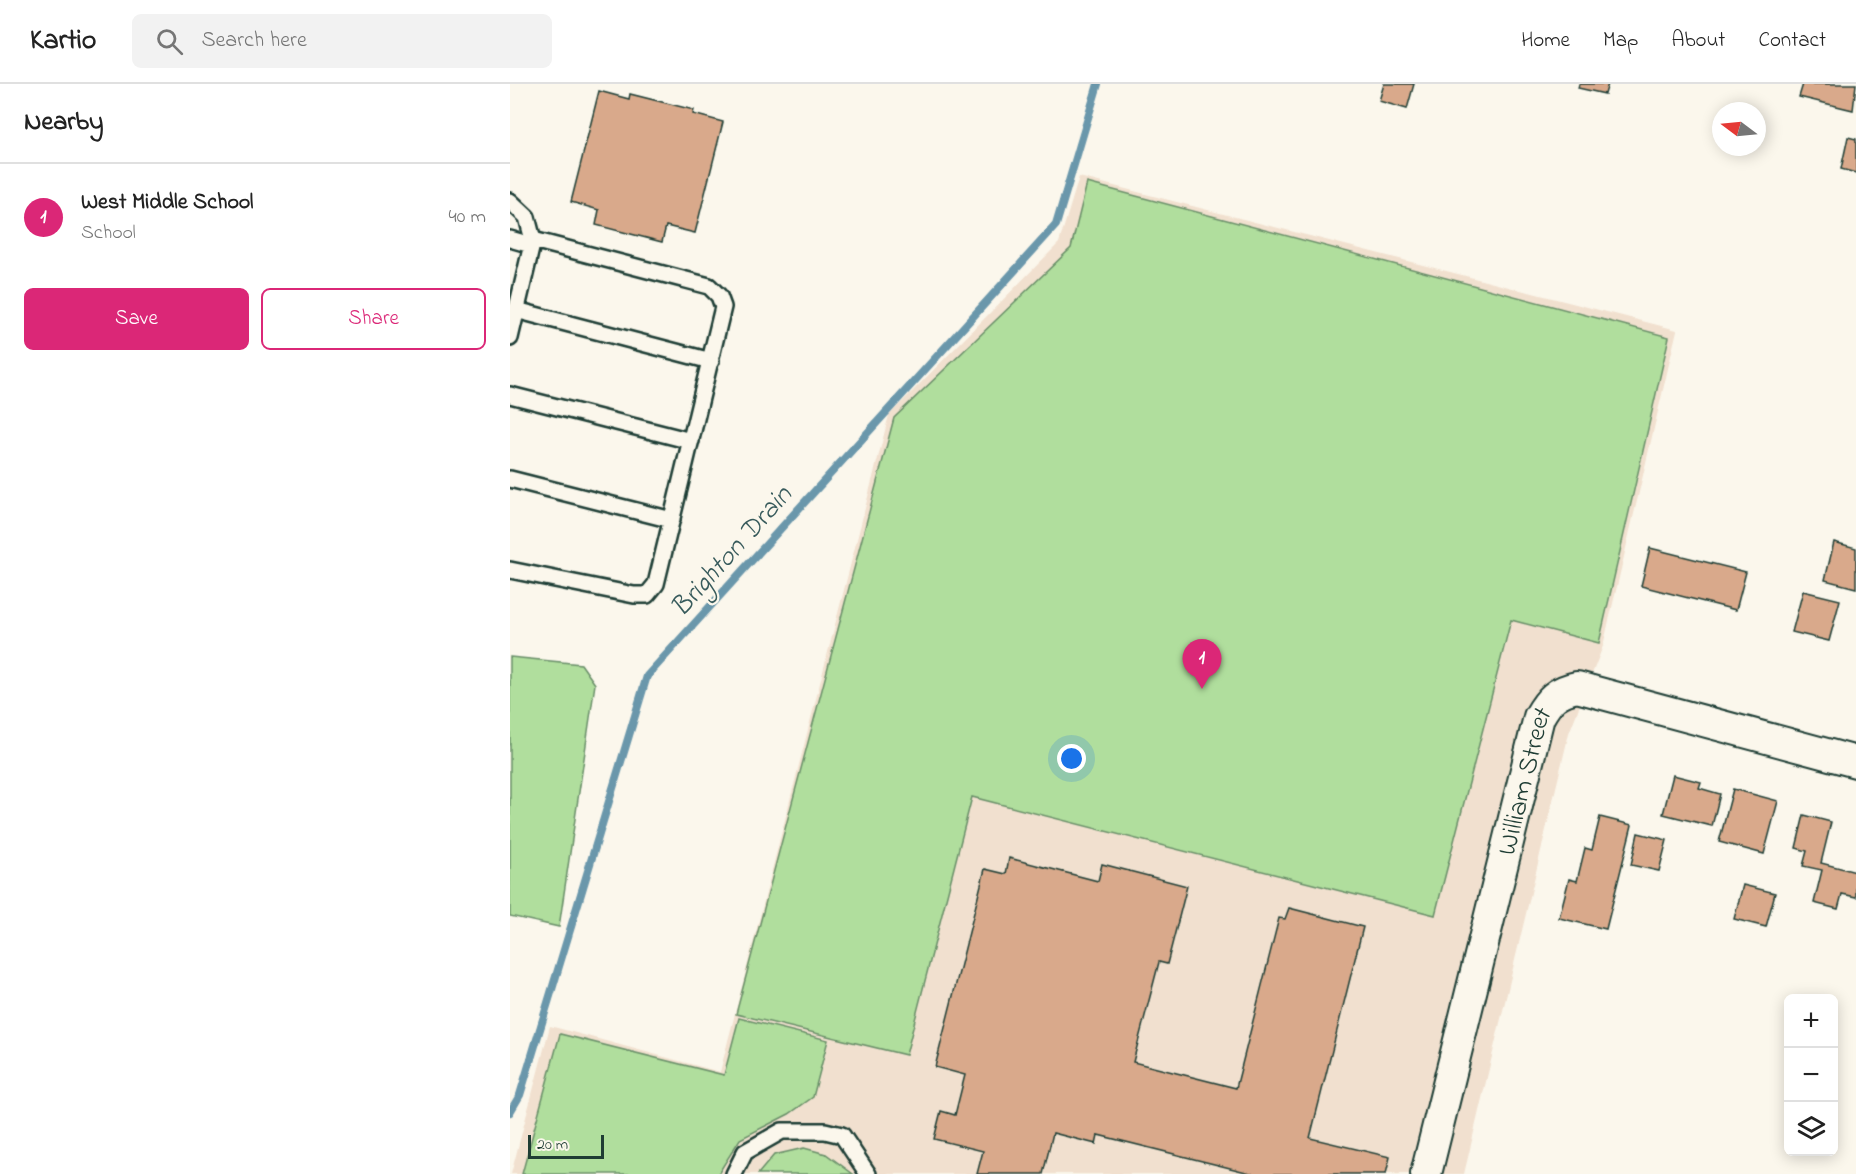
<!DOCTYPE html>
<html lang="en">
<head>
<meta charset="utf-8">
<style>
  :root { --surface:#fff; --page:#f2f2f2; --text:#222; --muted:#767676; --line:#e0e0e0; --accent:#db2777 }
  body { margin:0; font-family:"Indie Flower",sans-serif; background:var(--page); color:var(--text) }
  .controls { position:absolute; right:18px; bottom:18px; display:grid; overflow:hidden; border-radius:9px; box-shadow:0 3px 15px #0003 }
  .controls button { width:54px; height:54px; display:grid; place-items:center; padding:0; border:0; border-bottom:2px solid var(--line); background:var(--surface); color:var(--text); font:30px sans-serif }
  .compass { position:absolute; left:1202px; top:18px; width:54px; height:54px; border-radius:50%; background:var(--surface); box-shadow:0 3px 15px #0003; rotate:286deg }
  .scale { position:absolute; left:18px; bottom:15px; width:76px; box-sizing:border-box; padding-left:6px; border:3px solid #1f3d34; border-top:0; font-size:16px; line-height:21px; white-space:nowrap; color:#1f3d34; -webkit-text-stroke:4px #fbf7ec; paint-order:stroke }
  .you { position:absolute; left:562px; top:675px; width:21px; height:21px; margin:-15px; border:4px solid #fff; border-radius:50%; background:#1a73e8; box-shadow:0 0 0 9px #1a73e833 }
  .badge { display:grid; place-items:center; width:39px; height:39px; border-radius:50%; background:var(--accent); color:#fff; font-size:20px; font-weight:700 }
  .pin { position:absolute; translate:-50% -50px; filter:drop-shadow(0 2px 3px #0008) }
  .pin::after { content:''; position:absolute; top:32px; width:21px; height:18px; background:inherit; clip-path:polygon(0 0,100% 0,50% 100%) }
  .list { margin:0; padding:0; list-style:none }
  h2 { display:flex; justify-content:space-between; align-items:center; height:78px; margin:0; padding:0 24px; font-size:26px }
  h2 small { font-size:20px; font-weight:400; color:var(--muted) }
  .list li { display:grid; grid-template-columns:39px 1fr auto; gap:18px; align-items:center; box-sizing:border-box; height:108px; padding:0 24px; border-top:2px solid var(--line) }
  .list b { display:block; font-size:22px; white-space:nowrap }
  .list p { margin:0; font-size:20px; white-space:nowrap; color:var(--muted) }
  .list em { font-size:20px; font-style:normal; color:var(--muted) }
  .actions { display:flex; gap:12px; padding:18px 24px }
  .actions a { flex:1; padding:14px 0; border:2px solid var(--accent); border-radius:9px; text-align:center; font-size:21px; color:var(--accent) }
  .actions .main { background:var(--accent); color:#fff }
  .icon { flex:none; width:33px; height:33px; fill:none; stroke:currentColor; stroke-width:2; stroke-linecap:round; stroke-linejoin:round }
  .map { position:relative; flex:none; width:1346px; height:1090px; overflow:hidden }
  header { display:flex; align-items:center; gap:36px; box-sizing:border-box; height:84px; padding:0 30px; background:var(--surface); border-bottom:2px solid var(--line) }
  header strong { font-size:28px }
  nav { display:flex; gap:33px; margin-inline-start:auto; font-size:21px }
  .search { width:420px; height:54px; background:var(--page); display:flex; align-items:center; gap:15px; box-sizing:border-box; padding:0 21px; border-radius:9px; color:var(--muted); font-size:22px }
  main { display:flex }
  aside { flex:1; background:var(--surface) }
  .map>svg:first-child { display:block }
</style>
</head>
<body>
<header>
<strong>Kartio</strong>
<div class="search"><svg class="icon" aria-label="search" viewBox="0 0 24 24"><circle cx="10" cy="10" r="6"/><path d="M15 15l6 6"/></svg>Search here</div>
<nav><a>Home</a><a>Map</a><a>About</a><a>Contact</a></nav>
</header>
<main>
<aside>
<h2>Nearby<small></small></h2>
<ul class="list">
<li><span class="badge">1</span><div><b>West Middle School</b><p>School</p></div><em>40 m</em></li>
</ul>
<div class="actions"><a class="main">Save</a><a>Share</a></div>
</aside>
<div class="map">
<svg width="1346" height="1090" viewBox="0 0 1346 1090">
  <rect width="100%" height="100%" fill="#fbf7ec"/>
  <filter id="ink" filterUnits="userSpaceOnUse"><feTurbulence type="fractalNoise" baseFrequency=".0167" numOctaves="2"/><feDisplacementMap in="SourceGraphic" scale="12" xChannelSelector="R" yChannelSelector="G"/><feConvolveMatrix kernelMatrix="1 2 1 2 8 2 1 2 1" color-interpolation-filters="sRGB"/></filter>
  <g filter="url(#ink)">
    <!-- built -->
    <path fill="#f1e0cf" d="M569,93L1167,246L1093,562L1059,649L954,1090H1L40,942L210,988L379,331L549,159Z"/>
    <!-- green -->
    <path fill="#b0de9d" stroke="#688e68" stroke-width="1.5" d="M577,99L1159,253L1089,559L1001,536L925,831L462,713L396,971L226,930L384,334L561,164Z
      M0,573L71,580L85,600L49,843L0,832Z
      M229,934L318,956L303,1013L279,1030L230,1055L208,1090H12L50,950L214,991Z
      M294,1064L316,1070L343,1090H248L264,1071Z"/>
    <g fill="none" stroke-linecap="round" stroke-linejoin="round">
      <!-- stream -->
      <path stroke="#6a97ab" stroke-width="8" d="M0,1028L10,1011L137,592L546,141L588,0"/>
    </g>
    <!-- building -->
    <path fill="#d9a98b" stroke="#1f3d34" stroke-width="1.5" d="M874,0H904L897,25L869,17Z
      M1069,0H1098L1095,10L1068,4Z
      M1293,0H1346L1343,26L1289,13Z
      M89,7L119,15L120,10L184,26L183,30L213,38L185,149L156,142L152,158L86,141L89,126L61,118Z
      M1338,53L1346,55V89L1331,85Z
      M1324,458L1346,464V504L1315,496Z
      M1140,464L1236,488L1226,526L1131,502Z
      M1293,507L1330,516L1319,557L1282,548Z
      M1163,691L1191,698L1189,704L1210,710L1202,742L1153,730Z
      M1223,705L1268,717L1254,770L1209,758Z
      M1294,731L1321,738L1311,779L1346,788V813L1332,810L1328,825L1304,819L1312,786L1293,782L1297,767L1286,764Z
      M1090,733L1122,741L1096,845L1049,834L1059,795L1067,797L1075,764L1082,766Z
      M1128,749L1157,756L1149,787L1121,781Z
      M499,774L588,797L592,780L677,802L657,880L649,878L623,978L726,1004L769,834L775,835L779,824L853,843L800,1054L880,1073L876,1090H744L588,1051L586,1060L543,1049L533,1090H467L473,1067L424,1055L431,1027L445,1031L455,991L425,983L475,785L496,790Z
      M1233,801L1265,809L1256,843L1224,835Z"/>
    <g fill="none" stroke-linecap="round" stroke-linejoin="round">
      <defs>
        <path id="lane" d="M0,117L17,133L23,156L0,254
          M0,155L21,161
          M6,226L201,277
          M0,311L181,357
          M0,395L162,436
          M0,486L124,511H137L146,500L213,223L209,212L199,202L23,156
          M224,1090L235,1068L272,1047H315L332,1051L358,1090"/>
        <g id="street">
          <path id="s1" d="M916,1090L1029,633C1039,615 1047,607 1067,603L1346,678"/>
        </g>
      </defs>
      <!-- lane casing -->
      <use href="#lane" stroke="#1f3d34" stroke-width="20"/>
      <!-- street casing -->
      <use href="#street" stroke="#1f3d34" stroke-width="34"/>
      <!-- lane -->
      <use href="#lane" stroke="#fbf7ec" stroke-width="15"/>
      <!-- street -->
      <use href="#street" stroke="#fbf7ec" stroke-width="30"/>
    </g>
  </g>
  <g text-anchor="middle" stroke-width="4.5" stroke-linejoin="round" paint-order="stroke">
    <!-- street labels -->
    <g font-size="27" fill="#1f3d34" stroke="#fbf7ec">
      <text dy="9" stroke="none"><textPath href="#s1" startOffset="405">William Street</textPath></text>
    </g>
    <!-- water labels -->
    <g font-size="28" font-style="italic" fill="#385b5c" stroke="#fbf7ec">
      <text transform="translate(220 466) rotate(-48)" y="10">Brighton Drain</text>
    </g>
  </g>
</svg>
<div class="controls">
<button>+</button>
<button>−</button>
<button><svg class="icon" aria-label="layers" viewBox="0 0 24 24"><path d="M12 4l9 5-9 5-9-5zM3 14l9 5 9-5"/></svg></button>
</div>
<svg class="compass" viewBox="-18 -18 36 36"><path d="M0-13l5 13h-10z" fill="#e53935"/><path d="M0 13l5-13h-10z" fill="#767676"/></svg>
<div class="scale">20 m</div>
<div class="you"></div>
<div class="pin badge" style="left:692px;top:605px">1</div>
</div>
</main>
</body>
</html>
